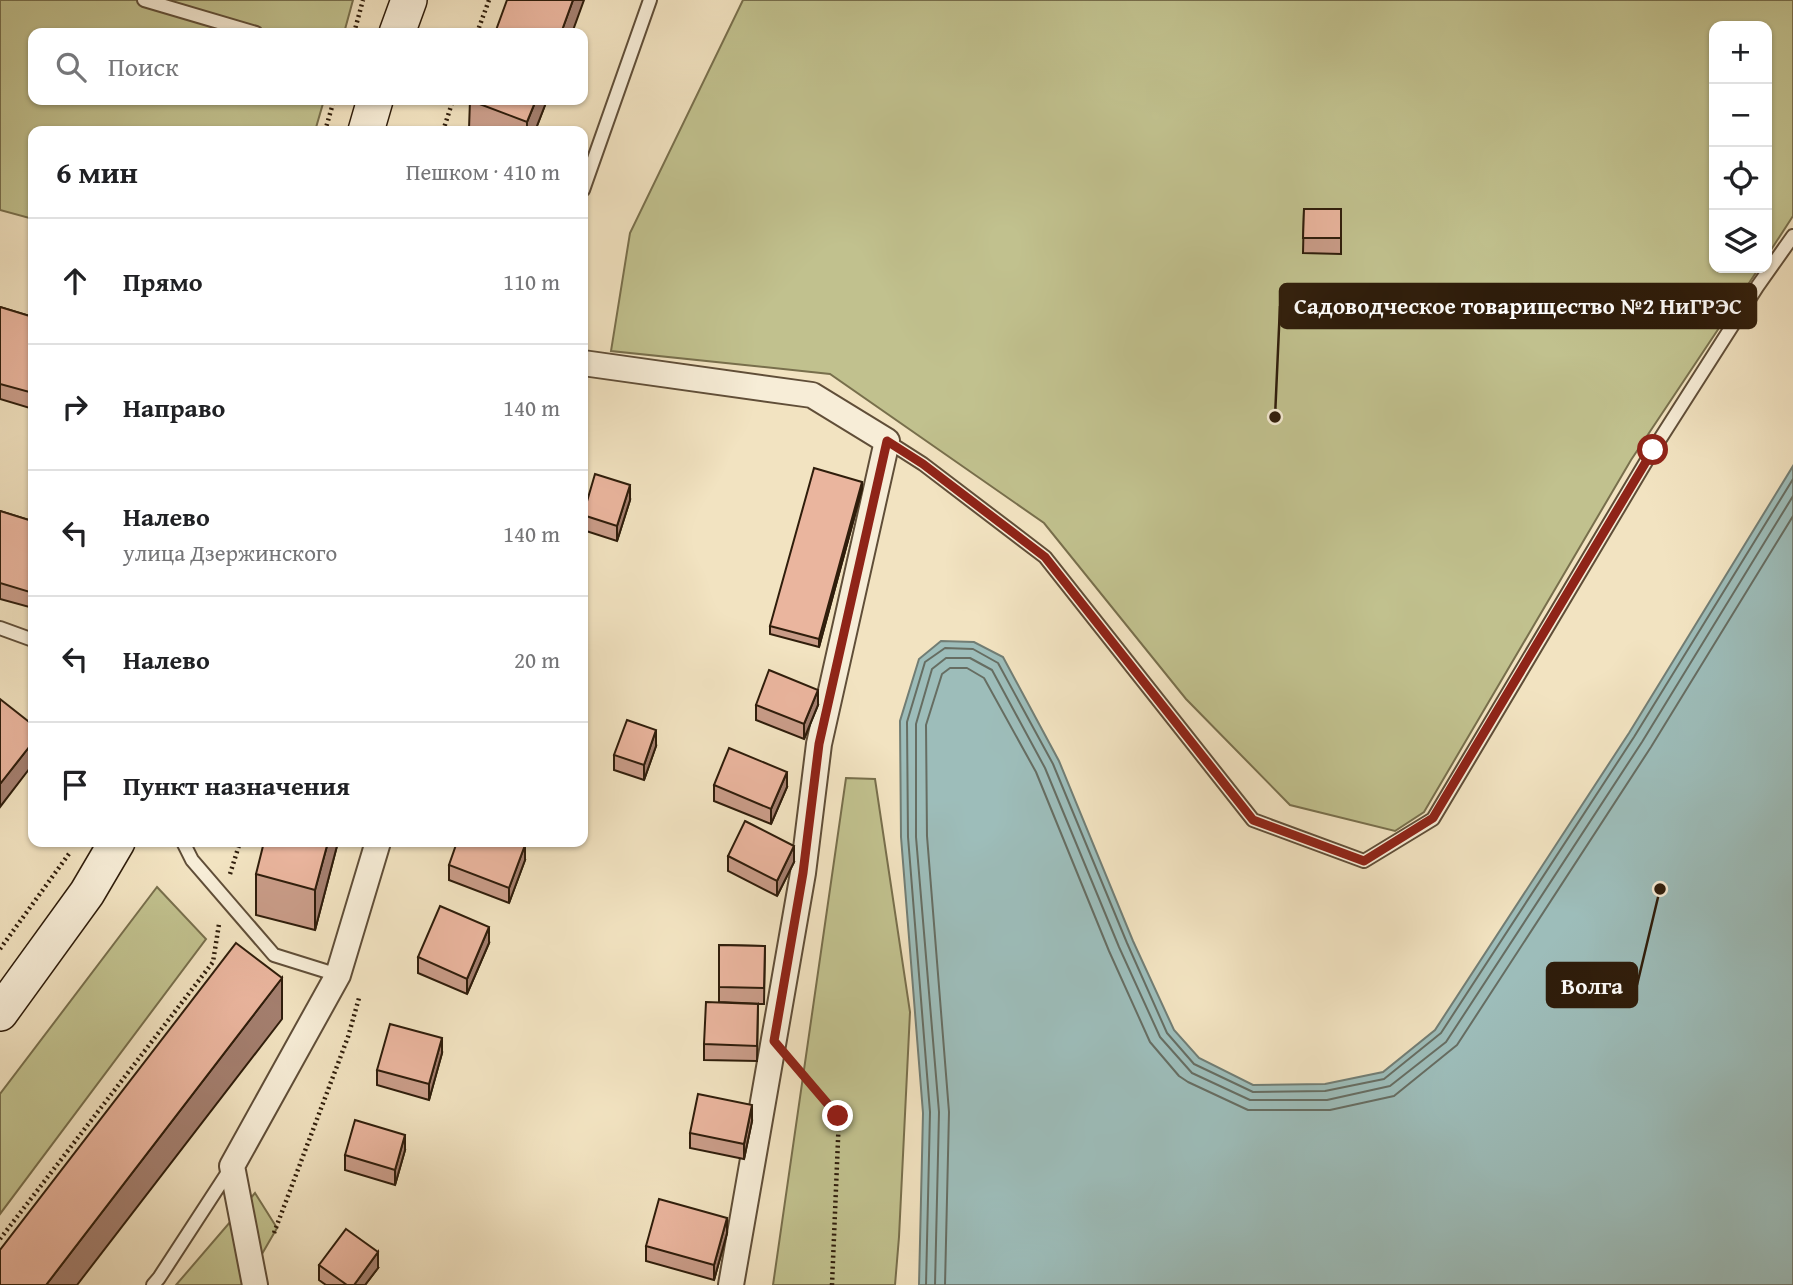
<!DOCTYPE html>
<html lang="ru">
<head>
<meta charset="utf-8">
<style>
  :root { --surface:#fff; --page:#f2f2f2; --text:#202124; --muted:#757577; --line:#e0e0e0 }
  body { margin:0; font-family:"Gentium Book Plus",serif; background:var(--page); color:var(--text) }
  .controls { position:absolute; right:21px; top:21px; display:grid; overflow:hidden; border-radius:14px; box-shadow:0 2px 5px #0004 }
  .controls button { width:63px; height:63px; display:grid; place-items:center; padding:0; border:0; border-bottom:2px solid var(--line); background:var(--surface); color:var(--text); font:35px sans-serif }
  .stop { position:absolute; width:21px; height:21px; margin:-16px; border:5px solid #8f2418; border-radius:50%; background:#fff }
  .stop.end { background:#8f2418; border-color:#fff; box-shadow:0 2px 7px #0008 }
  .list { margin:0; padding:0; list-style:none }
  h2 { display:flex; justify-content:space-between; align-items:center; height:91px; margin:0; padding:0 28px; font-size:30px }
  h2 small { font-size:23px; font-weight:400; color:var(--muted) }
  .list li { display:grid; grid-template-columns:46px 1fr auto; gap:21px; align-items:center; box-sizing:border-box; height:126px; padding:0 28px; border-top:2px solid var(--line) }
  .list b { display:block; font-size:26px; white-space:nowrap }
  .list p { margin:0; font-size:23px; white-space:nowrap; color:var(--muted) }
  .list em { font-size:23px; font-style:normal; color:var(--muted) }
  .icon { flex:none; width:38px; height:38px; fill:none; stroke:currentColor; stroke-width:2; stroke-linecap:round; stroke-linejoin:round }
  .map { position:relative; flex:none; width:1793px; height:1285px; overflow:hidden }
  .search { position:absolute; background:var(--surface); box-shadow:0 2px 5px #0004; left:28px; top:28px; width:560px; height:77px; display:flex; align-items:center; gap:18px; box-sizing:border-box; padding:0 24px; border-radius:14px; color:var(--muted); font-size:26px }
  .panel { position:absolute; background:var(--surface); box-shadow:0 2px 5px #0004; left:28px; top:126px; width:560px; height:721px; border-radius:14px }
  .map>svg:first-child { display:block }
</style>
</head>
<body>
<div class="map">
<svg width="1793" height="1285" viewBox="0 0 1793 1285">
  <rect width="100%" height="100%" fill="#f2e3c1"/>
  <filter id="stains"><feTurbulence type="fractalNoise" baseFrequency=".00286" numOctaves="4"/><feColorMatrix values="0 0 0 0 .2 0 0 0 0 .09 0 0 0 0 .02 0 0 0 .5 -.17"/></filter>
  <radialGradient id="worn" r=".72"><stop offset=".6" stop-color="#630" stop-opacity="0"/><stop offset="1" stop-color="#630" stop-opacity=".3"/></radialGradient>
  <!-- green -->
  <path fill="#c1c18e" stroke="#786f4c" stroke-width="2" d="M0,0H353L344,33H33V100H324L315,131H33V219L0,210Z
    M743,0H1793V216L1767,256V26H1714V268H1759L1631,460L1424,812L1395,831L1290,805L1186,699L1044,523L830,374L611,351L630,233Z
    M846,778L875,779L910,1012L899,1237L895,1285H773Z
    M157,887L206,939L0,1214V1094Z
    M255,1193L277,1228L244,1285H176Z"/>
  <!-- water -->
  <path fill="#9dbdba" stroke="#717d74" stroke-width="2" d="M1793,466V1285H919L923,1113L901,837L900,721L919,659L941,641L974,642L1003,657L1059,761L1133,941L1174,1030L1199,1058L1253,1085L1325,1084L1383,1072L1435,1030L1629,733Z"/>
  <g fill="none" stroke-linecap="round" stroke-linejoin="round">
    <!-- shore -->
    <path stroke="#666d62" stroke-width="2" d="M926,1285L930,1112L908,837L907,722L925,662L945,648L973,649L998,663L1053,764L1127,943L1167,1033L1194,1064L1253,1092L1325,1091L1384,1079L1441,1033L1634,737L1793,479
      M935,1285L939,1112L916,837V724L932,669L946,658H970L992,670L1045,768L1119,947L1160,1037L1192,1073L1250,1100H1327L1390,1086L1446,1042L1642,742L1793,496
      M945,1285L949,1112L927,836L926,725L942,674L950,668H967L984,678L1036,772L1109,951L1150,1042L1179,1076L1188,1082L1248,1110H1330L1394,1096L1457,1045L1651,747L1793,516"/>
    <defs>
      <path id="service" d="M144,0L256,33
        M583,190L650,0
        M887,441L923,464L1045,557L1253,820L1364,861L1433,819L1653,450L1757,287L1793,236
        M0,628L33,640
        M183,842L192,860L274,955L338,975
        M153,1285L159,1278L230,1169"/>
      <path id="minor" d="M583,363L812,395L887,441L819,744L803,873L731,1285
        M255,1285L232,1166L338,975L378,842"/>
      <path id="secondary" d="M397,33L409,0
        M366,131L375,100
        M0,1013L87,893L117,842"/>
    </defs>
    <!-- service casing -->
    <use href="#service" stroke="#604e38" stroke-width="16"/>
    <!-- minor casing -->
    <use href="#minor" stroke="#604e38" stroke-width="28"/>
    <!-- secondary casing -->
    <use href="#secondary" stroke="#2f1d0b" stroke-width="38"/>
    <!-- path -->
    <path stroke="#2f1d0b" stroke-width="4.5" stroke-dasharray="2 3.5" stroke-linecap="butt" d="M354,33L363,0
      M477,33L489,0
      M325,131L334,100
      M443,131L453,100
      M230,874L240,842
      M0,949L71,851
      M797,1068L839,1116L832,1285
      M274,1233L348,1037L359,998
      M0,1239L213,962L219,924"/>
    <!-- service -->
    <use href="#service" stroke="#f7edd7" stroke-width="12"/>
    <!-- minor -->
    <use href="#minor" stroke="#f7edd7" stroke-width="24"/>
    <!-- secondary -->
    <use href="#secondary" stroke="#f7edd7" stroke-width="35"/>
  </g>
  <!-- wall -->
  <path fill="#c99c88" stroke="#2f1d0b" stroke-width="2" d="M470,100H547L535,131H475L469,129Z
    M1304,209H1341V254L1303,253Z
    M0,307L33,317V409L0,399Z
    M862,489L819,647L770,634V626Z
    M630,500L617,541L583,530V513Z
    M0,511L32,521L33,517V608L0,599Z
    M756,705H818L804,739L756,720Z
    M656,746L644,780L614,770V755Z
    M714,785L787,787L771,824L714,801Z
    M338,842L315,930L256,915V874Z
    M728,856L794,862L777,896L728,871Z
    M525,860L509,903L449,880V865Z
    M489,943L467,994L418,973V957Z
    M719,945L765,946L764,1004L719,1002Z
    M758,1004L757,1061L704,1060V1044Z
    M442,1053L429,1100L377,1085V1070Z
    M752,1121L744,1159L690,1148V1133Z
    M405,1150L395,1185L345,1170V1155Z
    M727,1233L714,1280L646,1261V1246Z
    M319,1265L378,1268L365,1285H326L319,1280Z"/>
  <!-- shaded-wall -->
  <path fill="#a47f6f" stroke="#2f1d0b" stroke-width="2" d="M573,0H584L572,33H561Z
    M536,100H547L535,131H527V122Z
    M862,482V489L819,647V639Z
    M630,485V500L617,541V526Z
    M818,690V705L804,739V724Z
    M656,730V746L644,780V765Z
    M33,742V764L0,807V784Z
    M787,772V787L771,824V809Z
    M328,842H338L315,930V890Z
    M525,845V860L509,903V888Z
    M794,846V862L777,896V881Z
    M489,927V943L467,994V979Z
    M282,978V1019L77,1285H46Z
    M442,1038V1053L429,1100V1084Z
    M752,1105V1121L744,1159V1144Z
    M405,1135V1150L395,1185V1170Z
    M727,1218V1233L714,1280V1265Z
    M378,1252V1268L365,1285H354Z"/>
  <!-- building -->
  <path fill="#eab59e" stroke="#2f1d0b" stroke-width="2" d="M507,0H573L561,33H495Z
    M469,100H536L527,122Z
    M1304,209H1341V238H1303Z
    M0,307L33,317V393L0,384Z
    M814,468L862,482L819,639L770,626Z
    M595,474L630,485L617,526L583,515Z
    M0,511L32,521L33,517V593L0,583Z
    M769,670L818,690L804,724L756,705Z
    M0,699L33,725V742L0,784Z
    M627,720L656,730L644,765L614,755Z
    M729,748L787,772L771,809L714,785Z
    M745,821L794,846L777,881L728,856Z
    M264,842H328L315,890L256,874Z
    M457,842H516L525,845L509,888L449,865Z
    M440,906L489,927L467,979L418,957Z
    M236,943L282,978L46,1285H0V1250Z
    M719,945L765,946L764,988L719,987Z
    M706,1002L758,1004L757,1046L704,1044Z
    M390,1024L442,1038L429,1084L377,1070Z
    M698,1094L752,1105L744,1144L690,1133Z
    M355,1120L405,1135L395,1170L345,1155Z
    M659,1199L727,1218L714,1265L646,1246Z
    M346,1229L378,1252L354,1285H347L319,1265Z"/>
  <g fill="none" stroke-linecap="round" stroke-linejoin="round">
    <!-- route -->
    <path stroke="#8f2418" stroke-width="9" d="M838,1116L774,1041L803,873L819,744L887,441L923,464L1045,557L1253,820L1364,861L1433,818L1653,450"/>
  </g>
  <!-- callouts -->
  <path fill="none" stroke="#2f1d0b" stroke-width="2.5" d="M1275 417L1280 306M1660 889L1637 985"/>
  <g fill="#2f1d0b" stroke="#f7edd7" stroke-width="2.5">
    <circle cx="1275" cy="417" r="7"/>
    <circle cx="1660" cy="889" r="7"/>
  </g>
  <g fill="#2f1d0b" stroke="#2f1d0b" stroke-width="2.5">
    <rect x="1280" y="284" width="476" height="44" rx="7"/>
    <rect x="1547" y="963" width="90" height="44" rx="7"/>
  </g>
  <g font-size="23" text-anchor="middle" font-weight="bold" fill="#fff">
    <text x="1518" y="314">Садоводческое товарищество №2 НиГРЭС</text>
    <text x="1592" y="994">Волга</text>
  </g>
  <rect width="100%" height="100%" filter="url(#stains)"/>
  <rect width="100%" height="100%" fill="url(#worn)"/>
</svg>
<div class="controls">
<button>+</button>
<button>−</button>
<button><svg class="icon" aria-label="locate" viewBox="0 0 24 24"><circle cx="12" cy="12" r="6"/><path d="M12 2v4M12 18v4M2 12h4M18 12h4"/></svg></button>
<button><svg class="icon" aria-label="layers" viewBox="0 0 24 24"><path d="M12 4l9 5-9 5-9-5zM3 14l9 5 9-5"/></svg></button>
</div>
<div class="stop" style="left:1653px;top:450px"></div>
<div class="stop end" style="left:838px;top:1116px"></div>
<div class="search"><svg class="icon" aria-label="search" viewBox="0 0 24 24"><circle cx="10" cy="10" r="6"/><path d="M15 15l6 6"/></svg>Поиск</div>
<section class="panel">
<h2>6 мин<small>Пешком · 410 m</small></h2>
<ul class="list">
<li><svg class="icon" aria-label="ahead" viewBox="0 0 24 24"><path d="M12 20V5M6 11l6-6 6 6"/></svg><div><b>Прямо</b></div><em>110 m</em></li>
<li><svg class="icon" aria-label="right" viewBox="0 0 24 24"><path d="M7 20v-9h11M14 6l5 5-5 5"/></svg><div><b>Направо</b></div><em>140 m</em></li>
<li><svg class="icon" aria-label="left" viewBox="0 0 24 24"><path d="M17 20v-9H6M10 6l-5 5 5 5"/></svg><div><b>Налево</b><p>улица Дзержинского</p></div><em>140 m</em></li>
<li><svg class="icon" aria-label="left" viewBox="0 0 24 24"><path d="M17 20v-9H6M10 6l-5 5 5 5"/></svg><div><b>Налево</b></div><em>20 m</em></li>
<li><svg class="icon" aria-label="arrive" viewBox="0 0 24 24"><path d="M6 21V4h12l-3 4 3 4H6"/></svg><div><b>Пункт назначения</b></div></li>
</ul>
</section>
</div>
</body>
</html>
